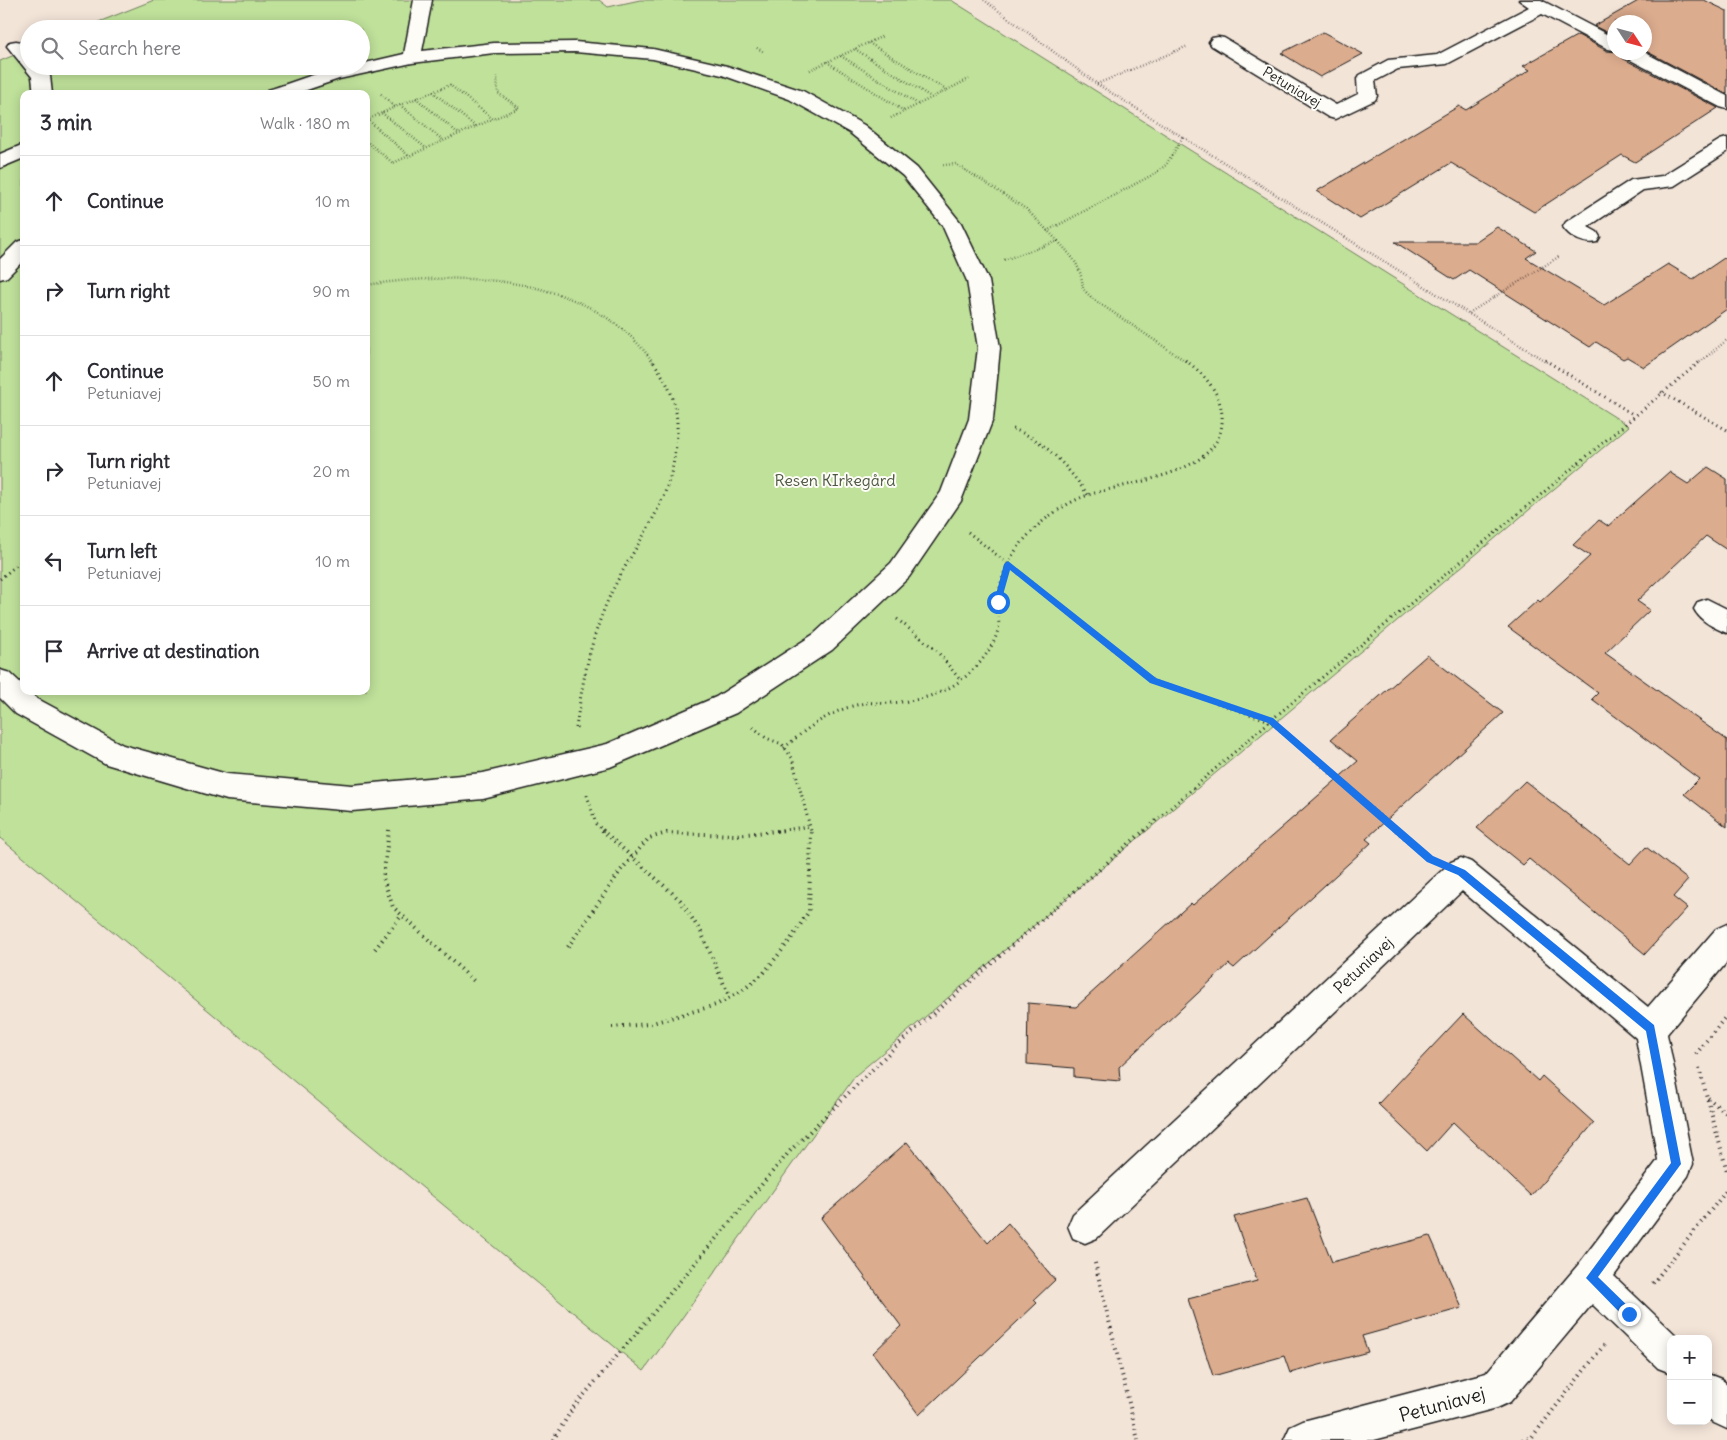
<!DOCTYPE html>
<html lang="en">
<head>
<meta charset="utf-8">
<style>
  :root { --surface:#fff; --page:#f2f2f3; --text:#2b2b33; --muted:#7c7c81; --line:#e1e1e2 }
  body { margin:0; font-family:Delius,sans-serif; background:var(--page); color:var(--text) }
  .controls { position:absolute; right:15px; bottom:15px; display:grid; overflow:hidden; border-radius:10px; box-shadow:0 2px 12px #0003 }
  .controls button { width:45px; height:45px; display:grid; place-items:center; padding:0; border:0; border-bottom:1px solid var(--line); background:var(--surface); color:var(--text); font:25px sans-serif }
  .compass { position:absolute; left:1607px; top:15px; width:45px; height:45px; border-radius:50%; background:var(--surface); box-shadow:0 2px 12px #0003; rotate:126deg }
  .stop { position:absolute; width:15px; height:15px; margin:-11px; border:4px solid #1a73e8; border-radius:50%; background:#fff }
  .stop.end { background:#1a73e8; border-color:#fff; box-shadow:0 1px 5px #0008 }
  .list { margin:0; padding:0; list-style:none }
  h2 { display:flex; justify-content:space-between; align-items:center; height:65px; margin:0; padding:0 20px; font-size:21px }
  h2 small { font-size:16px; font-weight:400; color:var(--muted) }
  .list li { display:grid; grid-template-columns:32px 1fr auto; gap:15px; align-items:center; box-sizing:border-box; height:90px; padding:0 20px; border-top:1px solid var(--line) }
  .list b { display:block; font-size:19px; white-space:nowrap }
  .list p { margin:0; font-size:16px; white-space:nowrap; color:var(--muted) }
  .list em { font-size:16px; font-style:normal; color:var(--muted) }
  .icon { flex:none; width:28px; height:28px; fill:none; stroke:currentColor; stroke-width:2; stroke-linecap:round; stroke-linejoin:round }
  .map { position:relative; flex:none; width:1727px; height:1440px; overflow:hidden }
  .search { position:absolute; background:var(--surface); box-shadow:0 2px 12px #0003; left:20px; top:20px; width:350px; height:55px; display:flex; align-items:center; gap:12px; box-sizing:border-box; padding:0 18px; border-radius:28px; color:var(--muted); font-size:19px }
  .panel { position:absolute; background:var(--surface); box-shadow:0 2px 12px #0003; left:20px; top:90px; width:350px; height:605px; border-radius:10px }
  .map>svg:first-child { display:block }
</style>
</head>
<body>
<div class="map">
<svg width="1727" height="1440" viewBox="0 0 1727 1440">
  <rect width="100%" height="100%" fill="#f3e4d8"/>
  <filter id="ink" filterUnits="userSpaceOnUse"><feTurbulence type="fractalNoise" baseFrequency=".02" numOctaves="2"/><feDisplacementMap in="SourceGraphic" scale="10" xChannelSelector="R" yChannelSelector="G"/><feConvolveMatrix kernelMatrix="1 2 1 2 8 2 1 2 1" color-interpolation-filters="sRGB"/></filter>
  <g filter="url(#ink)">
    <!-- green -->
    <path fill="#bfe19a" stroke="#6e7e5b" fill-rule="evenodd" d="M154,0H599L608,7L640,0H951L1629,426L856,1075L644,1371L0,838V61L29,49V66H361V29H81ZM24,94H366V691H24Z"/>
    <!-- building -->
    <path fill="#dcac8e" stroke="#1c1c1c" d="M1640,0H1704L1727,11V94L1644,50V22H1614V36L1594,26Z
      M1323,32L1363,54L1320,77L1281,53Z
      M1578,35L1607,51L1618,52L1622,58L1718,108L1635,162L1622,155L1534,212L1451,163L1360,219L1317,191L1459,106L1466,110L1530,70L1523,66Z
      M1497,227L1536,251L1526,258L1604,305L1668,264L1693,279L1727,256V309L1644,367L1627,357L1623,359L1596,342L1590,347L1469,270L1454,280L1395,242H1475Z
      M1708,467L1727,479V550L1706,536L1637,601L1650,610L1605,653L1727,740V827L1684,794L1699,779L1592,699L1598,693L1508,627L1538,600L1540,602L1590,556L1573,545L1599,520L1608,526L1669,472L1688,484Z
      M1427,655L1503,713L1366,839L1371,843L1234,968L1229,964L1119,1067L1120,1081L1074,1077V1068L1027,1064L1028,1003L1076,1007L1191,903L1193,905L1358,761L1331,739Z
      M1525,781L1630,864L1646,847L1688,880L1673,897L1687,908L1645,954L1529,859L1523,865L1477,828Z
      M1463,1014L1538,1081L1542,1076L1594,1123L1531,1196L1453,1122L1427,1151L1378,1104Z
      M907,1142L988,1243L1008,1223L1055,1280L1034,1300L1037,1303L919,1415L873,1353L901,1326L821,1218Z
      M1307,1198L1332,1262L1430,1236L1462,1308L1362,1336L1368,1352L1290,1373L1284,1356L1213,1376L1188,1299L1257,1281L1234,1217Z"/>
    <g fill="none" stroke-linecap="round" stroke-linejoin="round">
      <defs>
        <path id="minor" d="M414,0H432L422,51L494,43L575,42L653,49L727,66L803,91L864,125L917,168L961,223L989,281L1000,348L993,419L961,501L909,577L832,650L736,713L610,767L483,799L352,811L227,800L106,764L16,714L0,698V670L10,673L24,686V691H29L36,698L123,745L227,774L352,785L483,773L607,744L716,697L814,634L891,563L941,492L969,419L978,348L967,281L942,225L903,176L850,133L789,99L722,75L653,59L575,52L494,53L412,63L339,79L295,94H266L268,90C298,81 330,66 361,66V64L404,54Z
          M1519,0H1541L1614,38V50L1608,49L1542,14L1447,64L1398,69L1375,81L1377,96L1375,100L1335,119L1328,117L1212,46L1209,42L1212,38L1218,37L1224,38L1336,105L1358,94L1357,79L1360,75L1388,60L1437,55L1529,7Z
          M16,41L22,42L29,50V66H43L50,76L52,94H34L32,77L7,46L10,42Z
          M1620,52H1644L1727,96V109L1720,107L1623,56Z
          M1727,138V152L1674,186L1643,190L1588,227L1597,232L1600,237L1597,242C1585,245 1570,238 1563,227L1566,222L1631,180L1662,176L1720,140Z
          M24,144V158L0,168V154Z
          M24,240V260L7,277L0,279V259L17,242Z
          M1707,599L1727,609V633C1714,628 1700,621 1694,609L1698,602Z
          M1461,858L1471,862L1648,1007L1716,929L1727,924V962L1667,1034L1693,1164L1688,1176L1614,1276L1680,1339H1671V1373L1658,1368L1592,1304L1510,1402L1497,1408L1374,1440H1284L1290,1427L1303,1421L1486,1373L1578,1265L1658,1160L1636,1038L1462,891L1097,1238L1085,1243L1073,1238L1068,1226L1073,1214L1451,862Z
          M1708,1374L1721,1379L1727,1384V1429L1714,1423L1708,1418Z"/>
      </defs>
      <!-- minor casing -->
      <use href="#minor" stroke="#1c1c1c" stroke-width="3"/>
      <!-- path-far2 -->
      <path stroke="#1c1c1c" stroke-width="2.5" stroke-dasharray="0.5 2.5" stroke-linecap="butt" d="M984,0L1097,84L1547,362
        M869,43L946,90
        M757,48L764,52
        M855,49L931,97
        M841,56L918,104
        M827,62L904,111
        M810,70L883,36
        M1097,84L1188,46
        M433,92L476,127
        M381,94L395,107L450,85L493,119L519,108L498,93L497,76
        M416,98L459,134
        M400,105L444,141
        M382,113L426,148
        M891,118L969,79
        M367,119L409,156
        M367,120L395,107
        M366,141L393,163L493,119
        M943,165L956,164L1026,209L1058,241L1004,260
        M1047,231L1154,174L1166,165L1183,137
        M1058,241C1073,258 1081,265 1083,289L1093,299L1187,362
        M366,285C464,271 589,273 653,362
        M1469,313L1560,256
        M1700,362L1727,340"/>
      <!-- path-far1 -->
      <path stroke="#1c1c1c" stroke-width="3" stroke-dasharray="1 4" stroke-linecap="butt" d="M1545,360L1634,415
        M1661,392L1727,430
        M1013,429C1047,441 1067,467 1088,495
        M968,532L1153,681L1270,721L1397,831
        M0,579L24,559
        M897,619L937,651L961,681
        M753,727L766,738L782,744L792,758L811,831
        M576,728C582,684 590,641 608,600C633,544 670,509 676,445C680,409 673,390 652,360
        M784,748C808,727 834,708 866,703C873,702 881,704 889,703C911,702 935,697 954,685C973,673 992,652 998,630C1000,621 997,613 998,603C999,581 1008,558 1023,541C1038,523 1058,508 1080,498C1121,481 1227,478 1222,415C1220,391 1203,373 1185,360
        M587,795L596,824L604,831
        M777,831L811,826
        M1144,831L1270,721L1702,360"/>
      <!-- path -->
      <path stroke="#1c1c1c" stroke-width="4" stroke-dasharray="1 4.5" stroke-linecap="butt" d="M389,830L383,878L393,907L475,982
        M602,830L680,900L701,932L729,996
        M1396,830L1425,855
        M568,947L621,870L649,838L667,833L736,835L786,830
        M375,949L402,915
        M612,1027L649,1024L716,1005L743,990L763,974L791,939L809,911L811,830
        M1696,1054L1727,1015
        M1699,1068L1727,1171
        M1708,1098L1727,1114
        M1095,1263L1138,1440
        M1653,1283L1727,1190
        M553,1440L573,1408L790,1151L895,1047L1145,830
        M1522,1440L1532,1437L1604,1345"/>
      <!-- minor -->
      <use href="#minor" fill="#fdfcf7" fill-rule="evenodd"/>
    </g>
  </g>
  <!-- route -->
  <path fill="#1a73e8" d="M1008,561L1156,678L1273,718L1433,856L1465,870L1654,1025L1681,1164L1598,1277L1633,1311L1634,1314L1633,1318L1629,1320L1625,1318L1586,1278L1671,1163L1646,1031L1458,875L1427,862L1268,723L1150,683L1010,570L1001,602L1000,604H995L994,602L1004,564Z"/>
  <g text-anchor="middle" stroke-width="4" stroke-linejoin="round" paint-order="stroke">
    <!-- far-street labels -->
    <g font-size="14" fill="#1c1c1c" stroke="#fdfcf7">
      <text transform="translate(1292 87) rotate(31)" y="5">Petuniavej</text>
    </g>
    <!-- park labels -->
    <g font-size="16" fill="#4d5742" stroke="#fdfcf7">
      <text x="835" y="486">Resen KIrkegård</text>
    </g>
    <!-- street labels -->
    <g font-size="16" fill="#1c1c1c" stroke="#fdfcf7">
      <text transform="translate(1363 965) rotate(-43)" y="6">Petuniavej</text>
    </g>
    <!-- near-street labels -->
    <g font-size="19" fill="#1c1c1c" stroke="#fdfcf7">
      <text transform="translate(1442 1404) rotate(-15)" y="7">Petuniavej</text>
    </g>
  </g>
</svg>
<div class="controls">
<button>+</button>
<button>−</button>
</div>
<svg class="compass" viewBox="-18 -18 36 36"><path d="M0-13l5 13h-10z" fill="#e53935"/><path d="M0 13l5-13h-10z" fill="#7c7c81"/></svg>
<div class="stop" style="left:998px;top:602px"></div>
<div class="stop end" style="left:1629px;top:1314px"></div>
<div class="search"><svg class="icon" aria-label="search" viewBox="0 0 24 24"><circle cx="10" cy="10" r="6"/><path d="M15 15l6 6"/></svg>Search here</div>
<section class="panel">
<h2>3 min<small>Walk · 180 m</small></h2>
<ul class="list">
<li><svg class="icon" aria-label="ahead" viewBox="0 0 24 24"><path d="M12 20V5M6 11l6-6 6 6"/></svg><div><b>Continue</b></div><em>10 m</em></li>
<li><svg class="icon" aria-label="right" viewBox="0 0 24 24"><path d="M7 20v-9h11M14 6l5 5-5 5"/></svg><div><b>Turn right</b></div><em>90 m</em></li>
<li><svg class="icon" aria-label="ahead" viewBox="0 0 24 24"><path d="M12 20V5M6 11l6-6 6 6"/></svg><div><b>Continue</b><p>Petuniavej</p></div><em>50 m</em></li>
<li><svg class="icon" aria-label="right" viewBox="0 0 24 24"><path d="M7 20v-9h11M14 6l5 5-5 5"/></svg><div><b>Turn right</b><p>Petuniavej</p></div><em>20 m</em></li>
<li><svg class="icon" aria-label="left" viewBox="0 0 24 24"><path d="M17 20v-9H6M10 6l-5 5 5 5"/></svg><div><b>Turn left</b><p>Petuniavej</p></div><em>10 m</em></li>
<li><svg class="icon" aria-label="arrive" viewBox="0 0 24 24"><path d="M6 21V4h12l-3 4 3 4H6"/></svg><div><b>Arrive at destination</b></div></li>
</ul>
</section>
</div>
</body>
</html>
